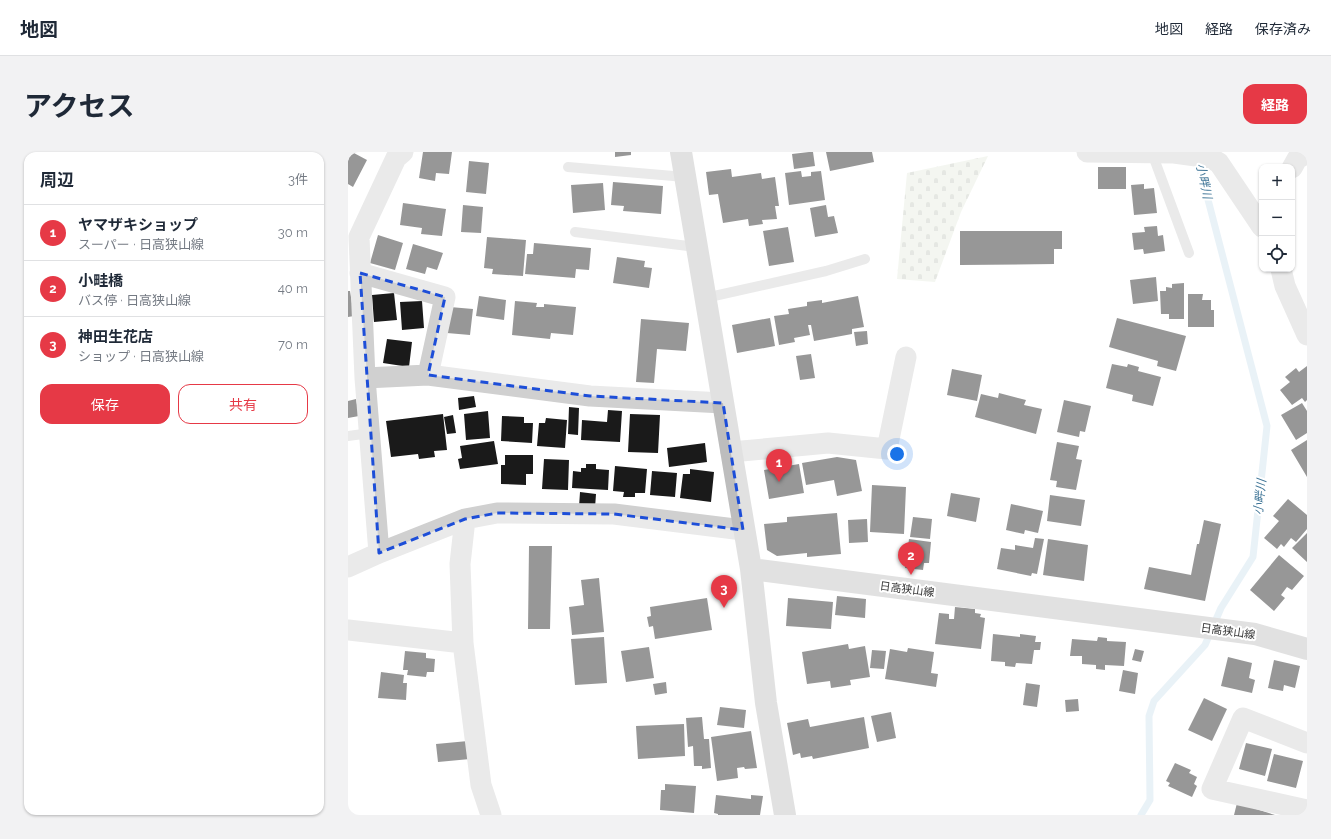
<!DOCTYPE html>
<html lang="ja">
<head>
<meta charset="utf-8">
<style>
  :root { --surface:#fff; --page:#f2f2f3; --text:#1f2937; --muted:#747a83; --line:#e0e1e3; --accent:#e63946 }
  body { margin:0; font-family:Raleway,"Noto Sans JP",sans-serif; background:var(--page); color:var(--text) }
  .controls { position:absolute; right:12px; top:12px; display:grid; overflow:hidden; border-radius:8px; box-shadow:0 1px 3px #0004 }
  .controls button { width:36px; height:36px; display:grid; place-items:center; padding:0; border:0; border-bottom:1px solid var(--line); background:var(--surface); color:var(--text); font:20px sans-serif }
  .you { position:absolute; left:549px; top:302px; width:14px; height:14px; margin:-10px; border:3px solid #fff; border-radius:50%; background:#1a73e8; box-shadow:0 0 0 6px #1a73e833 }
  .badge { display:grid; place-items:center; width:26px; height:26px; border-radius:50%; background:var(--accent); color:#fff; font-size:13px; font-weight:700 }
  .pin { position:absolute; translate:-50% -33px; filter:drop-shadow(0 1px 2px #0008) }
  .pin::after { content:''; position:absolute; top:21px; width:14px; height:12px; background:inherit; clip-path:polygon(0 0,100% 0,50% 100%) }
  .list { margin:0; padding:0; list-style:none }
  h2 { display:flex; justify-content:space-between; align-items:center; height:52px; margin:0; padding:0 16px; font-size:17px }
  h2 small { font-size:13px; font-weight:400; color:var(--muted) }
  .list li { display:grid; grid-template-columns:26px 1fr auto; gap:12px; align-items:center; box-sizing:border-box; height:56px; padding:0 16px; border-top:1px solid var(--line) }
  .list b { display:block; font-size:15px; white-space:nowrap }
  .list p { margin:0; font-size:13px; white-space:nowrap; color:var(--muted) }
  .list em { font-size:13px; font-style:normal; color:var(--muted) }
  .actions { display:flex; gap:8px; padding:12px 16px }
  .actions a { flex:1; padding:9px 0; border:1px solid var(--accent); border-radius:12px; text-align:center; font-size:14px; color:var(--accent) }
  .actions .main { background:var(--accent); color:#fff }
  .icon { flex:none; width:22px; height:22px; fill:none; stroke:currentColor; stroke-width:2; stroke-linecap:round; stroke-linejoin:round }
  .map { position:relative; flex:none; width:959px; height:663px; overflow:hidden; border-radius:12px }
  header { display:flex; align-items:center; gap:24px; box-sizing:border-box; height:56px; padding:0 20px; background:var(--surface); border-bottom:1px solid var(--line) }
  header strong { font-size:19px }
  nav { display:flex; gap:22px; margin-inline-start:auto; font-size:14px }
  .intro { display:flex; align-items:center; justify-content:space-between; box-sizing:border-box; height:96px; padding:0 24px }
  h1 { margin:0; font-size:28px }
  .button { padding:10px 18px; border-radius:12px; background:var(--accent); color:#fff; font-size:14px; font-weight:700 }
  main { display:flex; gap:24px; padding:0 24px }
  aside { flex:1; background:var(--surface); border-radius:12px; box-shadow:0 1px 3px #0004 }
  .map>svg:first-child { display:block }
</style>
</head>
<body>
<header>
<strong>地図</strong>
<nav><a>地図</a><a>経路</a><a>保存済み</a></nav>
</header>
<div class="intro"><h1>アクセス</h1><a class="button">経路</a></div>
<main>
<aside>
<h2>周辺<small>3件</small></h2>
<ul class="list">
<li><span class="badge">1</span><div><b>ヤマザキショップ</b><p>スーパー · 日高狭山線</p></div><em>30 m</em></li>
<li><span class="badge">2</span><div><b>小畦橋</b><p>バス停 · 日高狭山線</p></div><em>40 m</em></li>
<li><span class="badge">3</span><div><b>神田生花店</b><p>ショップ · 日高狭山線</p></div><em>70 m</em></li>
</ul>
<div class="actions"><a class="main">保存</a><a>共有</a></div>
</aside>
<div class="map">
<svg width="959" height="663" viewBox="0 0 959 663">
  <defs>
    <pattern id="cemetery-stones" width="16" height="16" patternUnits="userSpaceOnUse"><rect width="16" height="16" fill="#e6ecdf"/><path d="M2 7V4a2 2 0 0 1 4 0v3zM10 15v-3a2 2 0 0 1 4 0v3z" fill="#c6cbc0"/></pattern>
  </defs>
  <rect width="100%" height="100%" fill="#fff"/>
  <!-- cemetery -->
  <path fill="url(#cemetery-stones)" d="M640,4L613,60L587,130L549,127L559,21Z"/>
  <g fill="none" stroke-linecap="round" stroke-linejoin="round">
    <!-- stream -->
    <path stroke="#cfe2ee" stroke-width="7" d="M793,663L802,648L801,564L806,549L857,493L873,456L905,405L919,274L852,17L851,6"/>
  </g>
  <!-- building -->
  <path fill="#1a1a1a" d="M0,0H4L19,8L5,35L0,32Z
    M75,0H104L101,22L88,21L87,29L71,26Z
    M267,0H283V3L267,5Z
    M461,0H465L467,14L446,17L444,2Z
    M478,0H524L526,10L482,19Z
    M121,9L141,11L138,42L118,40Z
    M750,15H778V37H750Z
    M383,17L384,25L413,21L414,27L427,25L431,54H427L429,67L414,68L415,72L401,74L400,67L375,71L370,42L361,43L358,20Z
    M453,19L454,25L463,24V20L473,19L477,48L441,53L437,21Z
    M265,30L315,34L313,62L275,59L276,54L263,53Z
    M255,31L257,58L225,61L223,33Z
    M796,32V37L806,36L809,61L786,63L783,33Z
    M55,51L98,57L94,84L73,82L74,76L52,73Z
    M115,53L135,55L133,81L113,80Z
    M478,53L480,65L486,64L490,81L467,85L462,56Z
    M809,74L810,84L815,83L817,99L796,102L795,97L786,98L784,81L797,80L796,75Z
    M440,75L446,110L421,114L415,79Z
    M612,79H714V97H706V112L612,113Z
    M30,83L55,91L47,118L22,111Z
    M139,85L178,88L175,124L144,122L145,117L136,116Z
    M186,91L243,96L241,118L228,117L227,126L177,122L179,102H185Z
    M65,92L95,101L89,118L79,115L77,122L58,117Z
    M269,105L297,109L296,115L304,116L301,136L265,131Z
    M808,125L810,149L785,152L782,128Z
    M836,131V167H821V162H813L812,139H818V135L824,136V132Z
    M0,139H2L6,164L0,165Z
    M46,141L49,168L26,170L24,143Z
    M840,142H855L854,148H863V158H866V175H840Z
    M131,144L158,148L156,168L128,164Z
    M510,144L516,175L504,177V182L466,189L463,173H460L462,183L446,186L447,190L431,193L426,164L441,162L440,157L459,154V150L474,148V151Z
    M74,149L76,176L54,178L52,150Z
    M167,149L189,151L188,155H196V152L228,155L225,183L203,181L202,187L164,183Z
    M102,155L125,157L122,183L99,181Z
    M422,166L427,194L389,201L384,173Z
    M769,166L838,184L828,219L809,214L810,209L761,195Z
    M293,167L341,171L338,199L309,197L306,231L288,230Z
    M519,179L520,192L508,194L506,180Z
    M39,187L64,190L61,215L35,211Z
    M463,202L467,226L452,228L448,204Z
    M764,212L779,215L780,212L791,215L790,219L813,225L805,254L784,249L785,243L758,236Z
    M959,214V248L957,250L954,246L944,253L932,238L942,230L937,225L948,216L951,220Z
    M604,217L634,223L629,249L599,243Z
    M651,241L678,248L676,253L694,257L688,282L627,265L633,242L650,246Z
    M126,244L128,255L111,258L110,246Z
    M8,247L11,264L0,266V249Z
    M716,248L743,254L737,280L732,279L731,285L709,280Z
    M954,251L959,259V281L948,288L933,263Z
    M221,255L231,256L230,283L220,282Z
    M260,258L274,259L272,290L233,288L234,268L259,270Z
    M140,259L142,286L118,288L116,262Z
    M95,262L99,298L86,299L87,305L71,307L70,302L43,305L38,269Z
    M282,262L312,263L310,301L280,300Z
    M105,263L108,281L99,282L96,265Z
    M154,264L176,265V271H185L184,291L153,289Z
    M198,266L219,268L217,296L189,294L191,271H197Z
    M959,288V325L943,298Z
    M146,289L150,312L112,317L110,307L114,306L112,294Z
    M709,290L731,294L728,307L734,308L728,338L708,335L709,329L702,328Z
    M357,291L359,310L321,315L319,296Z
    M157,303H185V322H178V333L153,332V313H157Z
    M489,305L508,308L514,339L489,344L486,328L458,333L454,311Z
    M196,307L221,308L220,338L194,337Z
    M238,312H248V317L261,318L260,338L224,336L225,319L233,320V316H238Z
    M451,312L456,341L421,347L416,318Z
    M267,314L299,317L297,341H287V345H275L276,340L265,339Z
    M342,317L366,320L363,350L332,346L335,322H342Z
    M304,319L329,321L327,345L302,343Z
    M524,333L558,335L556,382L522,380Z
    M232,340L248,342L247,356L231,355Z
    M603,341L632,346L628,370L599,364Z
    M702,343L737,348L733,374L699,369Z
    M940,347L959,363V377L948,390L943,386L936,395L933,392L929,397L916,386L931,369L925,364Z
    M663,352L695,359L690,381L677,378L676,382L658,378Z
    M489,361L493,402L459,405V401L429,404L419,398L416,372L439,370V365Z
    M565,365L584,367L582,387L562,385Z
    M519,367L520,390L501,391L500,368Z
    M856,368L873,372L857,449L796,437L801,415L843,423L849,392H851Z
    M959,381V410L944,396Z
    M687,386L696,387L689,422L684,421L683,424L649,417L653,396L667,398V393L685,396Z
    M561,387L583,390L581,411H576L575,418L557,416Z
    M700,387L740,393L736,429L695,423Z
    M181,394H204L202,477H180Z
    M931,403L956,424L944,438L939,435L933,443L937,446L926,459L902,438Z
    M251,426L256,480L224,483L221,455L236,453L233,428Z
    M489,444L518,447L517,466L487,463Z
    M359,446L364,478L307,487L305,474L301,475L299,465L303,464L302,455Z
    M440,446L485,450L483,477L438,474Z
    M607,455L627,457V461L633,462L632,465L637,466L633,497L587,492L591,461L601,462V467H606Z
    M645,482L672,485V482L688,484L687,490H693L692,498H686L684,512L668,511L667,515L657,514V510L643,509Z
    M256,485L259,531L227,533L223,487Z
    M750,485L759,486V489L778,490L776,514L757,513V518L748,517V513L734,512V504H722L724,487L749,489Z
    M500,492L501,497L517,494L522,525L502,528L503,533L483,536L482,529L459,532L454,500Z
    M301,495L306,526L278,530L273,499Z
    M560,496L586,500L583,521L590,522L588,535L537,527L542,497L559,500Z
    M787,497L796,499L793,510L784,508Z
    M524,498L538,499L536,517L522,516Z
    M57,499L78,501V506L87,507L86,520H79L78,525L59,523L60,518H55Z
    M880,505L904,511L901,526L907,528L904,541L873,534Z
    M926,508L952,514L947,536L936,533L935,539L920,536Z
    M775,518L790,521L787,542L771,539Z
    M33,520L56,523L55,531H59L58,548L30,546Z
    M318,530L319,541L307,543L305,532Z
    M678,531L692,533L689,555L675,553Z
    M856,546L879,557L864,589L840,578Z
    M730,547L731,559L718,560L717,548Z
    M372,555L398,558L396,576L369,573Z
    M543,560L548,586L529,590L523,564Z
    M354,565L356,587H361L363,616L354,617V614H346L345,594L340,595L338,566Z
    M516,565L521,596L465,607L464,604L453,606L452,601L445,603L439,571L460,567L462,575Z
    M336,572L337,604L290,607L288,574Z
    M403,579L409,616L397,617L396,615L389,616L390,626L369,629L363,585Z
    M120,589L122,607L90,610L88,592Z
    M898,591L924,597L917,624L891,617Z
    M926,602L955,609L948,636L919,629Z
    M827,611L843,618L841,621L849,625L846,632L849,634L844,645L820,634L822,631L818,629Z
    M317,632L348,634L346,661L312,658L313,638H317Z
    M368,643L403,647V643L415,644L412,663H370V662L366,661Z
    M889,651L927,663H886Z"/>
  <g fill="none" stroke-linecap="round" stroke-linejoin="round">
    <!-- lane -->
    <path stroke="#d0d0d0" stroke-width="10" d="M804,1L841,101
      M220,15L337,25
      M227,80L348,95
      M357,146L478,119L517,107
      M0,284L22,281"/>
    <!-- street -->
    <path stroke="#d0d0d0" stroke-width="21" d="M739,0L826,1L863,6L871,11L914,75
      M944,16L949,7L959,1
      M933,117L937,134L959,183
      M12,121L97,145L80,223
      M17,226L80,223L242,244L375,251
      M383,300L480,291L539,297L558,205
      M31,401L17,226L11,85L48,6L55,0
      M0,415L31,401L117,367L149,361L266,362L395,378
      M0,478L115,491L133,633L143,663
      M115,491L112,412L117,367
      M959,591L895,566L864,637L959,658"/>
    <!-- secondary -->
    <path stroke="#bdbdbd" stroke-width="22" d="M333,0L403,417L418,551L437,663
      M403,417L907,482L959,497"/>
  </g>
  <!-- marked area -->
  <path d="M0 0H959V663H0ZM12,121L97,145L80,223L242,244L375,251L395,378L266,362L149,361L117,367L31,401Z" fill="#fff" fill-opacity=".55" fill-rule="evenodd"/>
  <path fill="none" stroke="#1d4ed8" stroke-width="3" stroke-dasharray="8 5" stroke-linejoin="round" d="M12,121L97,145L80,223L242,244L375,251L395,378L266,362L149,361L117,367L31,401Z"/>
  <g text-anchor="middle" stroke-width="4" stroke-linejoin="round" paint-order="stroke">
    <!-- street labels -->
    <g font-size="11" fill="#333" stroke="#fff">
      <text transform="translate(559 437) rotate(7)" y="4">日高狭山線</text>
      <text transform="translate(880 479) rotate(8)" y="4">日高狭山線</text>
    </g>
    <!-- water labels -->
    <g font-size="12" font-style="italic" fill="#3f7597" stroke="#fff">
      <text transform="translate(856 29) rotate(78)" y="4">小畔川</text>
      <text transform="translate(912 345) rotate(-84)" y="4">小畔川</text>
    </g>
  </g>
</svg>
<div class="controls">
<button>+</button>
<button>−</button>
<button><svg class="icon" aria-label="locate" viewBox="0 0 24 24"><circle cx="12" cy="12" r="6"/><path d="M12 2v4M12 18v4M2 12h4M18 12h4"/></svg></button>
</div>
<div class="you"></div>
<div class="pin badge" style="left:431px;top:330px">1</div>
<div class="pin badge" style="left:563px;top:423px">2</div>
<div class="pin badge" style="left:376px;top:456px">3</div>
</div>
</main>
</body>
</html>
